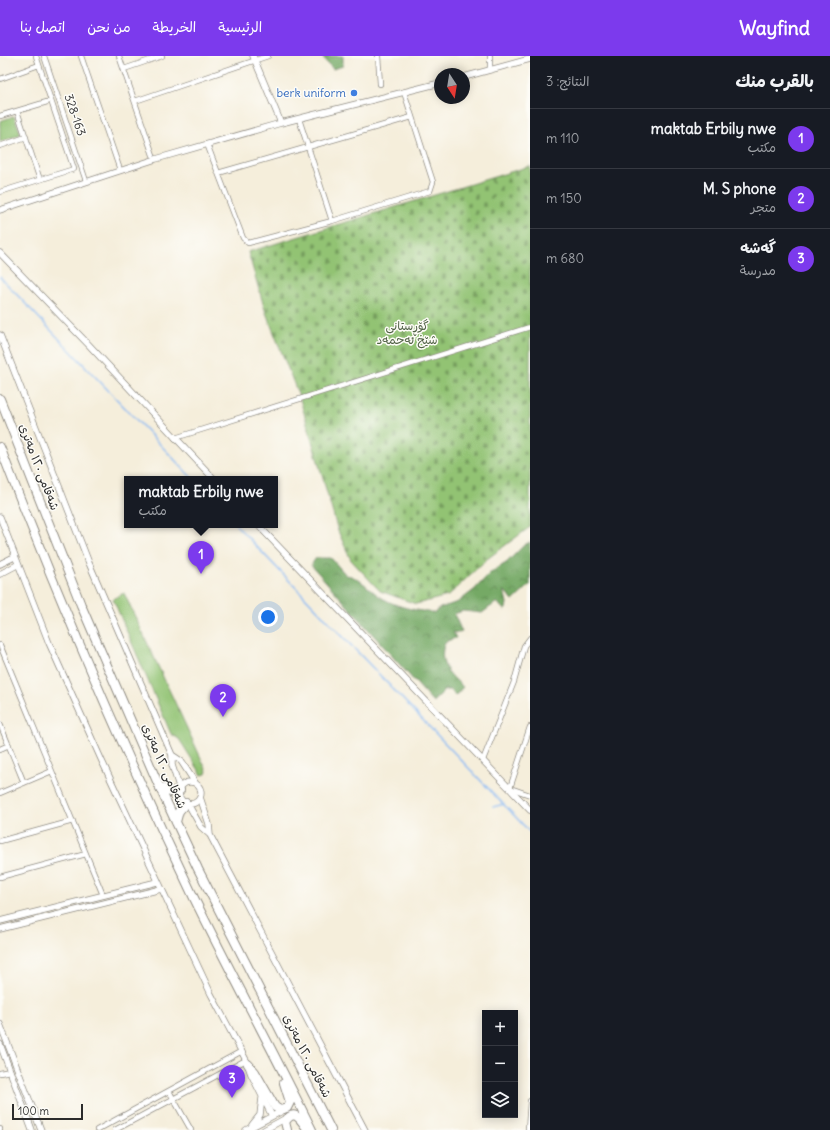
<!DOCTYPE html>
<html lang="ar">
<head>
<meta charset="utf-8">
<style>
  :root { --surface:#171b24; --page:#20242c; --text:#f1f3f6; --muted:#9ea1a6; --line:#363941; --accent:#7c3aed }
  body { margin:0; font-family:Delius,"Playpen Sans Arabic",sans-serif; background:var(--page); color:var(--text); direction:rtl }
  .controls { position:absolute; right:12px; bottom:12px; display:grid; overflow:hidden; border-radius:0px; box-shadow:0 2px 10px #0003 }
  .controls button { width:36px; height:36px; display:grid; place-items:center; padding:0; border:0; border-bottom:1px solid var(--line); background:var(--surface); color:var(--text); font:20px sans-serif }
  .compass { position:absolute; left:434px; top:12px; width:36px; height:36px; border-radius:50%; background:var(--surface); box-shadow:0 2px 10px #0003; rotate:168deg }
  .scale { position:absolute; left:12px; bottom:10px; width:71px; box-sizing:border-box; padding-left:4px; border:2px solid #2b2b2b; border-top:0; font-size:11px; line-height:14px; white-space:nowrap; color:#2b2b2b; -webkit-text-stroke:3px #fdfcf7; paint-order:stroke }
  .you { position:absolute; left:268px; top:561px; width:14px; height:14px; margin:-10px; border:3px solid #fff; border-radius:50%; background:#1a73e8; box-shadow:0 0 0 6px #1a73e833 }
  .badge { display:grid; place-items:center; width:26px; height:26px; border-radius:50%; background:var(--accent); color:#fff; font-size:13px; font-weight:700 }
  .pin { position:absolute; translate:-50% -33px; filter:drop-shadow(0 1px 2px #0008) }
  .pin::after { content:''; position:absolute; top:21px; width:14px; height:12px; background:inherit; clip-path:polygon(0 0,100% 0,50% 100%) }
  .popup { position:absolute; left:124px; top:420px; width:154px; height:52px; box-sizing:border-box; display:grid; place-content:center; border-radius:0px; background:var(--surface); filter:drop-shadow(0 1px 3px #0005); font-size:13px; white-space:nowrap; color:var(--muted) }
  .popup b { font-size:15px; color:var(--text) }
  .popup::after { content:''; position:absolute; left:50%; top:100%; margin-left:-8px; border:8px solid transparent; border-top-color:var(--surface) }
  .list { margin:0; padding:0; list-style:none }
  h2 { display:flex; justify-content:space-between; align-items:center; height:52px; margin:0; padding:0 16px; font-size:17px }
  h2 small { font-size:13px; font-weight:400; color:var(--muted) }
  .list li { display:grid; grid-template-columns:26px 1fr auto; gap:12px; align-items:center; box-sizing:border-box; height:60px; padding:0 16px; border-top:1px solid var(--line) }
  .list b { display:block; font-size:15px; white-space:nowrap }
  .list p { margin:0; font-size:13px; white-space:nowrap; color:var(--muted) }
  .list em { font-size:13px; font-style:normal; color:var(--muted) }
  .icon { flex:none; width:22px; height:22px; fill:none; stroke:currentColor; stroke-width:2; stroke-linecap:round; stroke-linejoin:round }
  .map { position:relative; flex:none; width:530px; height:1074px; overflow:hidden; direction:ltr }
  header { display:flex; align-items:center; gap:24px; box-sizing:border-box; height:56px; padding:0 20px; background:var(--accent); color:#fff }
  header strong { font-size:19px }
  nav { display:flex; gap:22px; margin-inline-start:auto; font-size:14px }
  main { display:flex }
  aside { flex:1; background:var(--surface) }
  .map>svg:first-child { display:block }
</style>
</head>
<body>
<header>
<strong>Wayfind</strong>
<nav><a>الرئيسية</a><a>الخريطة</a><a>من نحن</a><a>اتصل بنا</a></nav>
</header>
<main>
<aside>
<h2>بالقرب منك<small>النتائج: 3</small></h2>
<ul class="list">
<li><span class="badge">1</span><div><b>maktab Erbily nwe</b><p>مكتب</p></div><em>110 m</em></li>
<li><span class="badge">2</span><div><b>M. S phone</b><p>متجر</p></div><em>150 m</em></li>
<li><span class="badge">3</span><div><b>گەشە</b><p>مدرسة</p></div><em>680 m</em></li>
</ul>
</aside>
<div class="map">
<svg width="530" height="1074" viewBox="0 0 530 1074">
  <defs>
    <pattern id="forest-crowns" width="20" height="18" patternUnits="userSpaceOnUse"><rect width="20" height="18" fill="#75a965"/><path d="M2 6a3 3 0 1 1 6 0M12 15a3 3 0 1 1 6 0" fill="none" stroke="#608a53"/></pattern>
    <pattern id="cemetery-stones" width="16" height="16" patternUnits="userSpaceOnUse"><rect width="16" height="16" fill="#92c373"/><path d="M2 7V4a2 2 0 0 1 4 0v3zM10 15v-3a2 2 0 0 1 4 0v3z" fill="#779f5f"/></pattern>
  </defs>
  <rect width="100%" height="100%" fill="#fdfcf7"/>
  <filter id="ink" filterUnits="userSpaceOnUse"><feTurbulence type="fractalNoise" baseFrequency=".025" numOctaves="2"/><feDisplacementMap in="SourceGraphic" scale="8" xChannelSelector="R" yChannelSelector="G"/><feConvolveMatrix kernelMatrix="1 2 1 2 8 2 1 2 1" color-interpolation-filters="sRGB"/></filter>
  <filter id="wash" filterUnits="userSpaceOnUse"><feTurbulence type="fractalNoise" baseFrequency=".012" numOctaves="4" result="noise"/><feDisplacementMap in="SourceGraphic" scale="16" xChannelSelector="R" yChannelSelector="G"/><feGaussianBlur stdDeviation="0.9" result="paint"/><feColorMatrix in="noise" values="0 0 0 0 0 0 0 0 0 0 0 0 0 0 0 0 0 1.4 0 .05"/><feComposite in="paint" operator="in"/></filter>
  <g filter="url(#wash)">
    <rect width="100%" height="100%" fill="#f5eedb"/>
    <!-- green -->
    <path fill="#92c373" stroke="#5e774f" d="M14,60L21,78L0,86V65Z
      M124,537L207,715L206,718L202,719L179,683L171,678L113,543Z"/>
    <!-- forest -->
    <path fill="url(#forest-crowns)" stroke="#506a48" d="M323,0H343V10L333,13L324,4Z
      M530,486V529L513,545L504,534L507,547L506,553L504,554L497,546L482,557L463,555L454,558L462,576L459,577L453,576L456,582C449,584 444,585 443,593C440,611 451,619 463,631L455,640L451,634H445L433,646L311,509L316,502H331L346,519C360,520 372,537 384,543C399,552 417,554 434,557L440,552L458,546L474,534L491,516L506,507L524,489Z"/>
    <!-- cemetery -->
    <path fill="url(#cemetery-stones)" stroke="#5e774f" d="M530,110V471L487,503L448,540L416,548L380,535L351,504L338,475L300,343L265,254L248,196Z"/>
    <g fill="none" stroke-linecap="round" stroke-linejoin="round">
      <!-- stream -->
      <path stroke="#87b9f4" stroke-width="1.5" d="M0,221L193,423
        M236,469L530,776
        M493,751L504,748"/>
    </g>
  </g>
  <g filter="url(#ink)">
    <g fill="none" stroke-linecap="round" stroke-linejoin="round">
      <defs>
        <path id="minor" d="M44,0L86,125
          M81,0L120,114
          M119,0L153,99
          M378,0L380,28
          M490,0V14
          M124,13L162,0
          M0,23L39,9
          M135,45L268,0
          M17,55L39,121
          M0,60L47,46
          M299,63L332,165
          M207,88L243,182L248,187L332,165L430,135L433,126L404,36
          M0,90L26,81
          M218,117L412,61
          M0,136L74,113L36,0
          M175,382L530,271
          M0,589L103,839
          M0,668L24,727
          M530,671L510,732L530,739
          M0,693L9,689
          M483,704L514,626L524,590L530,582
          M0,737L52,715
          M0,785L73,765
          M0,821L86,798
          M0,1017L10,1015
          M169,1035L191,1074
          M0,1073V1074
          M97,1074L242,995
          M115,1074L246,1004
          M528,1074L530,1045"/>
        <path id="tertiary" d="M253,0L281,67
          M464,21L530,3
          M0,154L156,103L281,67L440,27
          M0,197L89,289L214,423
          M0,279L89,507L172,699V709L180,734
          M0,461L49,587L101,703L211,938L246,1004L251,1018L272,1060
          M258,469L530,754
          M0,508L14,501
          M0,518L17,509
          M172,699L181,705L196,728
          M179 737a11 11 0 1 1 22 0a11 11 0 1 1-22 0Z
          M200,741L209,768L210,779
          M188,748L201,771L210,779L365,1074
          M0,865L157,826
          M0,873L161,833
          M0,968L41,1074
          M0,988L32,1074
          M252,1069L260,1059L262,1042
          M246,1074L284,1054
          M264,1074L288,1061"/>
        <path id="motorway" d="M0,343L81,549L159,730L198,813L331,1074
          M0,391C59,544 123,694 194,842C232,920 274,996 312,1074
          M159,730L170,736L180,734
          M176,766L179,755L186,747
          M248,1008L255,1016L275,1051L280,1054L287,1052L290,1046L284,1027
          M287,1074L285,1066C295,1051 301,1065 308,1074"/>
      </defs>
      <!-- minor casing -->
      <use href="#minor" stroke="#908c83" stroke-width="6"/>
      <!-- tertiary casing -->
      <use href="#tertiary" stroke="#908c83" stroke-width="7"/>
      <!-- motorway casing -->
      <use href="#motorway" stroke="#908c83" stroke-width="10"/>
      <!-- minor -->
      <use href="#minor" stroke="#fff" stroke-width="4.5"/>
      <!-- tertiary -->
      <use href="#tertiary" stroke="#fff" stroke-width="5.5"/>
      <!-- motorway -->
      <use href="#motorway" stroke="#fff" stroke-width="8"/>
    </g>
  </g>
  <!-- markers -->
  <circle fill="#3f7fe0" stroke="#fdfcf7" stroke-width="1.5" cx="354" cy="37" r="4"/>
  <g text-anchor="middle" stroke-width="3" stroke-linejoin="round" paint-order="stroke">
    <!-- shop labels -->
    <g font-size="12" fill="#366cbe" stroke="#fdfcf7" text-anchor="end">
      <text x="346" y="41">berk uniform</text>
    </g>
    <!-- street labels -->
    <g font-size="12" fill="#2b2b2b" stroke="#fdfcf7">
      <text transform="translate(75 59) rotate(71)" y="4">328-163</text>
      <text transform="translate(39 411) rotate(69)" y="4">شەقامی ١٢٠ مەتری</text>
      <text transform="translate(164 710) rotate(66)" y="4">شەقامی ١٢٠ مەتری</text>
      <text transform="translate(307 1000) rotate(63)" y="4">شەقامی ١٢٠ مەتری</text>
    </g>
    <!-- park labels -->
    <g font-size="12" fill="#4f6044" stroke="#fdfcf7">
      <text x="407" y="274">گۆڕستانی<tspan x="407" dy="14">شێخ ئەحمەد</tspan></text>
    </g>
  </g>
</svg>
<div class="controls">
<button>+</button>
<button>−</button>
<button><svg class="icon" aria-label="layers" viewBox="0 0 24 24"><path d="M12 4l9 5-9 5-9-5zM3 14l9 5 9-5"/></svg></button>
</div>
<svg class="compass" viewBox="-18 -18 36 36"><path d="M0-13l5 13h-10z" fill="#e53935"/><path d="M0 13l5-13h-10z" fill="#9ea1a6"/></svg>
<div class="scale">100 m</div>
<div class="you"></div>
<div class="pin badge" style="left:201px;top:518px">1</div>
<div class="popup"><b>maktab Erbily nwe</b>مكتب</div>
<div class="pin badge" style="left:223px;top:661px">2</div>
<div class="pin badge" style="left:232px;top:1042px">3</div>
</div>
</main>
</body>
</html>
